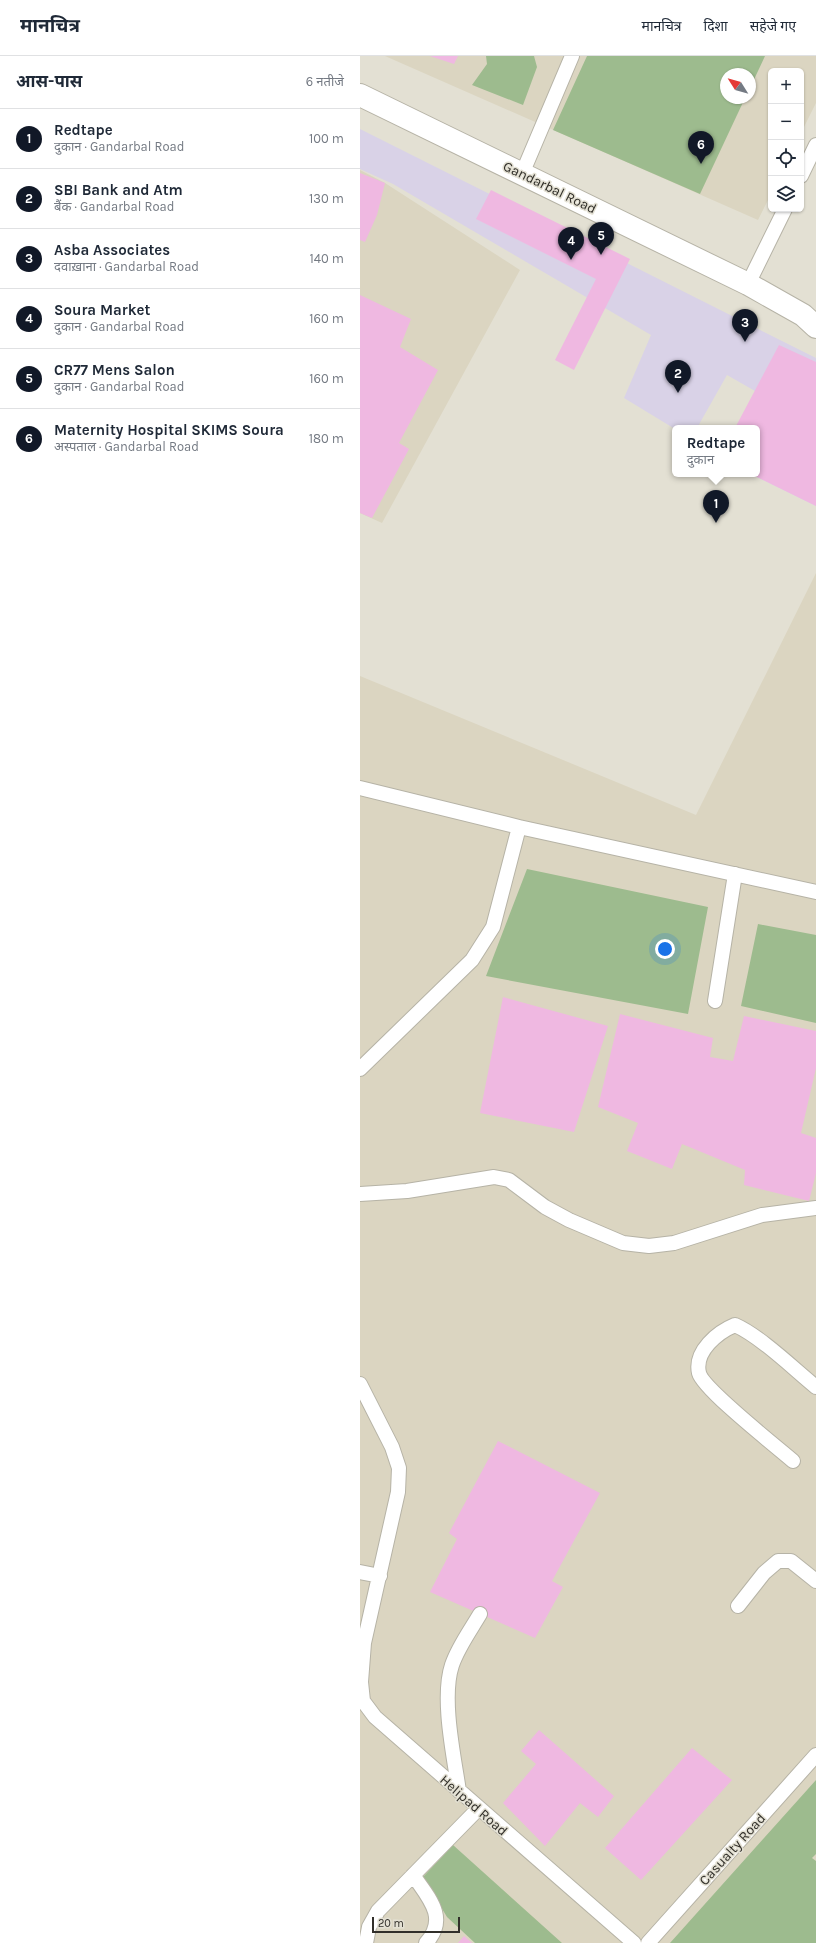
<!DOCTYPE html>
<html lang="hi">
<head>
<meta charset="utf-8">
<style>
  :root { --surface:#fff; --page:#f6f6f7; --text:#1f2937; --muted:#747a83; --line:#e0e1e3; --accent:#111827 }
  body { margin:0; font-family:Karla,"Noto Sans Devanagari",sans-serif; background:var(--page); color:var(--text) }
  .controls { position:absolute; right:12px; top:12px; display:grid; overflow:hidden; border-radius:6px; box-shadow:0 1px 3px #0004 }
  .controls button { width:36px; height:36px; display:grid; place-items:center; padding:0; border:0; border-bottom:1px solid var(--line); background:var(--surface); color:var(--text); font:20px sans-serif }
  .compass { position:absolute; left:360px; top:12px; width:36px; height:36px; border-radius:50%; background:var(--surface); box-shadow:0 1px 3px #0004; rotate:307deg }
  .scale { position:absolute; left:12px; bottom:10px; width:88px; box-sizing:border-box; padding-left:4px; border:2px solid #312f2a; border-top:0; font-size:11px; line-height:14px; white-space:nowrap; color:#312f2a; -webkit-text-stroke:3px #e3e0d3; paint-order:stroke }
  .you { position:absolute; left:305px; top:893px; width:14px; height:14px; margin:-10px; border:3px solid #fff; border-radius:50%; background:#1a73e8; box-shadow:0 0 0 6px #1a73e833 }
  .badge { display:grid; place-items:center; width:26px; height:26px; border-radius:50%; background:var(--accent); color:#fff; font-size:13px; font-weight:700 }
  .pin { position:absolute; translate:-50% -33px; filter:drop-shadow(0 1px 2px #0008) }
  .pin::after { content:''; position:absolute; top:21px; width:14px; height:12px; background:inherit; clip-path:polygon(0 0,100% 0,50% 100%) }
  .popup { position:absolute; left:312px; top:369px; width:88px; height:52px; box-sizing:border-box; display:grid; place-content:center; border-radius:6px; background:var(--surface); filter:drop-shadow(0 1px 3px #0005); font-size:13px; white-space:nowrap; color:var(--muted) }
  .popup b { font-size:15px; color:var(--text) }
  .popup::after { content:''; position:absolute; left:50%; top:100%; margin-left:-8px; border:8px solid transparent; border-top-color:var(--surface) }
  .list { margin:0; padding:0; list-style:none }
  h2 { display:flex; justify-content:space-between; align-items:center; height:52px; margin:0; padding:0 16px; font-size:17px }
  h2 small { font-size:13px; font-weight:400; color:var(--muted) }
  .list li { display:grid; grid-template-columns:26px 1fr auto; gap:12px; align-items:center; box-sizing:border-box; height:60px; padding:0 16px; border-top:1px solid var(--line) }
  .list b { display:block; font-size:15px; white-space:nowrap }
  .list p { margin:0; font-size:13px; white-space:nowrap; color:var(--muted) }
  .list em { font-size:13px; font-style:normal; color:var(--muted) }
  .icon { flex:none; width:22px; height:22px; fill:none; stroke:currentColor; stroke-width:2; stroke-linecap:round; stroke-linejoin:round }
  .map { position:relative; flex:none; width:456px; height:1887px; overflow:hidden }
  header { display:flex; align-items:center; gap:24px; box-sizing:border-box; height:56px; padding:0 20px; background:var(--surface); border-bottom:1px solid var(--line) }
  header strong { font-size:19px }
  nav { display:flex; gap:22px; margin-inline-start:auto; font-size:14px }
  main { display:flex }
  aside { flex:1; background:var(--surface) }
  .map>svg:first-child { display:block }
</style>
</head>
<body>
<header>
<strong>मानचित्र</strong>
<nav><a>मानचित्र</a><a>दिशा</a><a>सहेजे गए</a></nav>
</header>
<main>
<aside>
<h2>आस-पास<small>6 नतीजे</small></h2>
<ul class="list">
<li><span class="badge">1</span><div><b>Redtape</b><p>दुकान · Gandarbal Road</p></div><em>100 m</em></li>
<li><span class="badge">2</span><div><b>SBI Bank and Atm</b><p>बैंक · Gandarbal Road</p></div><em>130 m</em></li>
<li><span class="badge">3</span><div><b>Asba Associates</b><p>दवाख़ाना · Gandarbal Road</p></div><em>140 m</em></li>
<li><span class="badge">4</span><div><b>Soura Market</b><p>दुकान · Gandarbal Road</p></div><em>160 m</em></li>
<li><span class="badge">5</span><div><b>CR77 Mens Salon</b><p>दुकान · Gandarbal Road</p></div><em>160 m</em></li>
<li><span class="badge">6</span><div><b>Maternity Hospital SKIMS Soura</b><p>अस्पताल · Gandarbal Road</p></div><em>180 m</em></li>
</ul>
</aside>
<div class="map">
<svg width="456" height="1887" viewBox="0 0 456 1887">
  <rect width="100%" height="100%" fill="#e3e0d3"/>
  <!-- commercial -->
  <path fill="#d9d2e7" d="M0,73L456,302V450L391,418H397L395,335L367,319L337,372L315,373L264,342L291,279L33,128L0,113Z"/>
  <!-- built -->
  <path fill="#dbd5c1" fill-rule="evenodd" d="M25,0H456V47L441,77V15H411V138L398,164ZM366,18H390V42H366Z
    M0,114L25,127L160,214L22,467L0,457Z
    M456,517V1887H0V620L336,759Z"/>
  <!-- green -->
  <path fill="#9dbb8e" d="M126,0H174L177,11L163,49L112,29L127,8Z
    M227,0H405L390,32V18H366V42H385L340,138L193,74Z
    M167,813L348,851L328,958L126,920Z
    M398,868L456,879V967L381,950Z
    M456,1724V1798L452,1802L456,1805V1887H310Z
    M93,1789L202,1887H115L87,1861L63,1821Z"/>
  <!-- building -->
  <path fill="#efb8e1" d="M70,0H98L94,8Z
    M0,117L25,127L17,159L5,186L0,184Z
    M131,134L270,203L214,314L195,304L236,223L116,163Z
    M0,239L51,263L40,291L78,314L39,387L49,393L12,462L0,457Z
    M419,289L456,306V450L391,418H397V372H375Z
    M143,941L248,970L214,1076L120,1057Z
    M260,958L353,982L350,1001L373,1005L384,960L456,975V1012L441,1077L456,1082V1117L449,1145L384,1129L385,1114L322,1088L312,1113L267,1095L278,1067L238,1051Z
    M138,1385L240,1437L192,1525L203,1531L175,1582L70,1536L97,1483L89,1477Z
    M179,1674L254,1740L238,1761L220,1747L185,1790L143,1747L176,1708L161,1695Z
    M332,1692L372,1724L281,1824L245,1792Z
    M104,1880L112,1887H98Z"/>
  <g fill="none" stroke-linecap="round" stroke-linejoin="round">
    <defs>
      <path id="service" d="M162,118L212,0
        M441,120L456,89
        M388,228L425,153
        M0,732L159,771L456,836
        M355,945L375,818
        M0,1013L112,904L133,871L159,771
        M0,1138L47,1135L134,1121L149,1124L185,1151L209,1164L263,1187L289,1190L314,1187L402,1159L456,1152
        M0,1328L32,1391L39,1412L38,1436L4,1587L1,1626L3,1645L15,1661L274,1887
        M433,1405C417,1391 343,1333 339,1317C334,1295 358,1276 375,1269C400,1280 434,1313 456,1331
        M0,1516L20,1520
        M378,1550L404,1517L418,1505H431L456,1525
        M99,1735C94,1701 81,1642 92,1609C98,1591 110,1575 120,1558
        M53,1819C68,1841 89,1862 66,1887
        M6,1887L9,1871L18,1855L118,1753
        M288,1887L456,1699"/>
      <path id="primary" d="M0,39L388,228L443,259L456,271"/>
    </defs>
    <!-- service casing -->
    <use href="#service" stroke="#b6b3a6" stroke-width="16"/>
    <!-- primary casing -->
    <use href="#primary" stroke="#b6b3a6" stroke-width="24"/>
    <!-- service -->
    <use href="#service" stroke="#fff" stroke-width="14"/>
    <!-- primary -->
    <use href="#primary" stroke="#fff" stroke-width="22"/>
  </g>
  <g text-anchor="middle" stroke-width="3" stroke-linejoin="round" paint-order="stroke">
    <!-- street labels -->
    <g font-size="14" fill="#312f2a" stroke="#e3e0d3">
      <text transform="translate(190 131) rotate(26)" y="5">Gandarbal Road</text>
      <text transform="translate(114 1749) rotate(41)" y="5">Helipad Road</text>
      <text transform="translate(372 1793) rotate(-48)" y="5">Casualty Road</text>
    </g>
  </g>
</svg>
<div class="controls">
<button>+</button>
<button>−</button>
<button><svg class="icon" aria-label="locate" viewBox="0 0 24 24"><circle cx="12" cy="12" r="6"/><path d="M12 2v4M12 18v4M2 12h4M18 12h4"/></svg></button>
<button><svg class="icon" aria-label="layers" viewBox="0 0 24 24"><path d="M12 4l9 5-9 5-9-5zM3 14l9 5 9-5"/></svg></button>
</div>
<svg class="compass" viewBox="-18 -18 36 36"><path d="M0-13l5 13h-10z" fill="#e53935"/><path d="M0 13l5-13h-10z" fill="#747a83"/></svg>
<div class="scale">20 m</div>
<div class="you"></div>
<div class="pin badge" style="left:356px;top:467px">1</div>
<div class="popup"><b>Redtape</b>दुकान</div>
<div class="pin badge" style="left:318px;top:337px">2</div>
<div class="pin badge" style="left:385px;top:286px">3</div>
<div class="pin badge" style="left:211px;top:204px">4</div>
<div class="pin badge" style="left:241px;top:199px">5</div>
<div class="pin badge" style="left:341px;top:108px">6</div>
</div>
</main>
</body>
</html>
